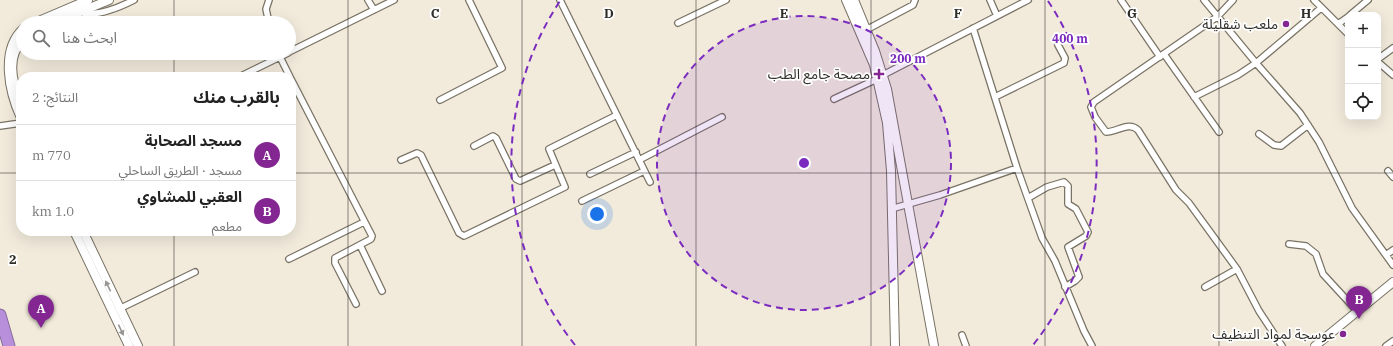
<!DOCTYPE html>
<html lang="ar">
<head>
<meta charset="utf-8">
<style>
  :root { --surface:#fff; --page:#f2f2f2; --text:#222; --muted:#767676; --line:#e0e0e0; --accent:#842692 }
  body { margin:0; font-family:"IBM Plex Serif","Noto Sans Arabic",serif; background:var(--page); color:var(--text); direction:rtl }
  .controls { position:absolute; right:12px; top:12px; display:grid; overflow:hidden; border-radius:8px; box-shadow:0 4px 16px #0002 }
  .controls button { width:36px; height:36px; display:grid; place-items:center; padding:0; border:0; border-bottom:1px solid var(--line); background:var(--surface); color:var(--text); font:20px sans-serif }
  .you { position:absolute; left:597px; top:214px; width:14px; height:14px; margin:-10px; border:3px solid #fff; border-radius:50%; background:#1a73e8; box-shadow:0 0 0 6px #1a73e833 }
  .badge { display:grid; place-items:center; width:26px; height:26px; border-radius:50%; background:var(--accent); color:#fff; font-size:13px; font-weight:700 }
  .pin { position:absolute; translate:-50% -33px; filter:drop-shadow(0 1px 2px #0008) }
  .pin::after { content:''; position:absolute; top:21px; width:14px; height:12px; background:inherit; clip-path:polygon(0 0,100% 0,50% 100%) }
  .list { margin:0; padding:0; list-style:none }
  h2 { display:flex; justify-content:space-between; align-items:center; height:52px; margin:0; padding:0 16px; font-size:17px }
  h2 small { font-size:13px; font-weight:400; color:var(--muted) }
  .list li { display:grid; grid-template-columns:26px 1fr auto; gap:12px; align-items:center; box-sizing:border-box; height:56px; padding:0 16px; border-top:1px solid var(--line) }
  .list b { display:block; font-size:15px; white-space:nowrap }
  .list p { margin:0; font-size:13px; white-space:nowrap; color:var(--muted) }
  .list em { font-size:13px; font-style:normal; color:var(--muted) }
  .icon { flex:none; width:22px; height:22px; fill:none; stroke:currentColor; stroke-width:2; stroke-linecap:round; stroke-linejoin:round }
  .map { position:relative; flex:none; width:1393px; height:346px; overflow:hidden; direction:ltr }
  .search { position:absolute; background:var(--surface); box-shadow:0 4px 16px #0002; left:16px; top:16px; width:280px; height:44px; display:flex; align-items:center; gap:10px; box-sizing:border-box; padding:0 14px; border-radius:22px; color:var(--muted); font-size:15px }
  .panel { position:absolute; background:var(--surface); box-shadow:0 4px 16px #0002; left:16px; top:72px; width:280px; height:164px; border-radius:16px; direction:rtl }
  .map>svg:first-child { display:block }
</style>
</head>
<body>
<div class="map">
<svg width="1393" height="346" viewBox="0 0 1393 346">
  <rect width="100%" height="100%" fill="#f2ebdc"/>
  <g fill="none" stroke-linecap="round" stroke-linejoin="round">
    <defs>
      <path id="street" d="M269,0L266,9L269,23
        M368,0L374,10
        M560,0L650,182
        M990,0L997,16
        M1121,0L1160,57
        M1204,0L1256,63L1300,113L1319,142L1352,208L1393,265
        M1233,0L1217,17L1094,102L1091,107L1095,117L1106,132C1117,132 1129,121 1138,130L1176,190L1189,203L1237,269L1259,311L1282,346
        M1314,0L1348,34
        M79,12C94,18 120,7 134,0
        M1350,15L1368,0
        M678,23L726,0
        M1338,24L1348,17
        M973,28L1017,168L1042,238L1055,261L1084,331L1092,346
        M866,30L913,5L915,0
        M289,52L394,0
        M1164,54L1219,132
        M280,57L290,77
        M1378,59L1393,48
        M1378,62L1393,75
        M883,75L1028,0
        M239,77L288,53
        M291,79L372,236L371,239L335,258V263L356,304
        M995,97L1064,63L1065,58L1058,45
        M1194,97L1238,75L1256,63L1321,8
        M834,99L877,79
        M440,100L502,68L469,0
        M0,126L21,123
        M1259,134L1274,145L1281,146L1308,125
        M474,146L493,136L496,138L516,179L520,181L555,165
        M401,160L417,153L421,155L459,233L464,236L565,187L549,149L617,115
        M639,160L722,117
        M1388,171L1393,177
        M590,174L636,152
        M1028,198L1047,187L1064,182L1068,186V204L1076,209L1088,232L1086,236L1068,247L1079,277L1075,281L1065,287
        M582,201L644,171
        M891,209L940,195L1017,168
        M1289,244L1306,246L1316,254L1323,274L1357,311
        M360,245L382,291
        M1386,255L1393,250
        M289,259L364,222
        M1205,287L1237,269
        M119,309L195,272
        M962,335L966,346
        M1386,346L1393,341"/>
      <path id="secondary" d="M846,0L874,65L887,123L891,171L895,346
        M854,0L875,51L887,89L934,346
        M34,23L88,0
        M53,23L109,0
        M21,102C12,82 6,57 23,40
        M21,118C9,92 0,50 23,29
        M74,231L129,346
        M83,231L138,346
        M1315,346L1393,282"/>
      <path id="highway" d="M0,315L9,346"/>
    </defs>
    <!-- street casing -->
    <use href="#street" stroke="#797365" stroke-width="8"/>
    <!-- secondary casing -->
    <use href="#secondary" stroke="#797365" stroke-width="10"/>
    <!-- highway casing -->
    <use href="#highway" stroke="#886d9c" stroke-width="13"/>
    <!-- street -->
    <use href="#street" stroke="#fff" stroke-width="5.5"/>
    <!-- secondary -->
    <use href="#secondary" stroke="#fff" stroke-width="8"/>
    <!-- highway -->
    <use href="#highway" stroke="#b78fda" stroke-width="11"/>
  </g>
  <!-- one-way arrows -->
  <defs><path id="oneway-solid" d="M-6-.8H1V-3.2L6.5 0L1 3.2V.8H-6Z"/></defs>
  <g fill="#989694">
    <use href="#oneway-solid" transform="translate(108 286) rotate(-116)"/>
    <use href="#oneway-solid" transform="translate(121 330) rotate(65)"/>
  </g>
  <!-- grid -->
  <path fill="none" stroke="#302e28" stroke-width="1" stroke-opacity="0.55" d="M174,0V23M348,0V346M522,0V346M696,0V346M871,0V346M1045,0V346M1219,0V346M174,53V77M0,173H21M291,173H1393M174,231V346"/>
  <!-- distance rings -->
  <circle cx="804" cy="163" r="147" fill="#7b2cbf" fill-opacity=".12"/>
  <g fill="none" stroke="#7b2cbf" stroke-width="2" stroke-dasharray="7 5">
    <circle cx="804" cy="163" r="147"/>
    <path d="M575 345A293 293 0 0 1 560 1M1048 1A293 293 0 0 1 1033 345"/>
  </g>
  <!-- markers -->
  <g fill="#842692" stroke="#fff" stroke-width="1.5">
    <circle cx="1286" cy="24" r="4"/>
    <path d="M877 68h4v4h4v4h-4v4h-4v-4h-4v-4h4z"/>
    <circle cx="1343" cy="334" r="4"/>
  </g>
  <g text-anchor="middle" stroke-width="3.5" stroke-linejoin="round" paint-order="stroke">
    <!-- poi labels -->
    <g font-size="14" fill="#302e28" stroke="#fff" text-anchor="end">
      <text x="1278" y="29">ملعب شقليلة</text>
      <text x="870" y="79">مصحة جامع الطب</text>
      <text x="1335" y="339">عوسجة لمواد التنظيف</text>
    </g>
  </g>
  <g font-size="13" text-anchor="middle" font-weight="bold" fill="#302e28" stroke="#fff" stroke-width="3.5" stroke-linejoin="round" paint-order="stroke">
    <text x="435" y="18">C</text>
    <text x="609" y="18">D</text>
    <text x="784" y="18">E</text>
    <text x="958" y="18">F</text>
    <text x="1132" y="18">G</text>
    <text x="1306" y="18">H</text>
    <text x="13" y="264">2</text>
  </g>
  <circle cx="804" cy="163" r="6" fill="#7b2cbf" stroke="#fff" stroke-width="2"/>
  <g font-size="12" text-anchor="middle" font-weight="bold" fill="#7b2cbf" stroke="#fff" stroke-width="3.5" stroke-linejoin="round" paint-order="stroke">
    <text x="1070" y="43">400 m</text>
    <text x="908" y="63">200 m</text>
  </g>
</svg>
<div class="controls">
<button>+</button>
<button>−</button>
<button><svg class="icon" aria-label="locate" viewBox="0 0 24 24"><circle cx="12" cy="12" r="6"/><path d="M12 2v4M12 18v4M2 12h4M18 12h4"/></svg></button>
</div>
<div class="you"></div>
<div class="pin badge" style="left:41px;top:328px">A</div>
<div class="pin badge" style="left:1359px;top:319px">B</div>
<div class="search"><svg class="icon" aria-label="search" viewBox="0 0 24 24"><circle cx="10" cy="10" r="6"/><path d="M15 15l6 6"/></svg>ابحث هنا</div>
<section class="panel">
<h2>بالقرب منك<small>النتائج: 2</small></h2>
<ul class="list">
<li><span class="badge">A</span><div><b>مسجد الصحابة</b><p>مسجد · الطريق الساحلي</p></div><em>770 m</em></li>
<li><span class="badge">B</span><div><b>العقبي للمشاوي</b><p>مطعم</p></div><em>1.0 km</em></li>
</ul>
</section>
</div>
</body>
</html>
